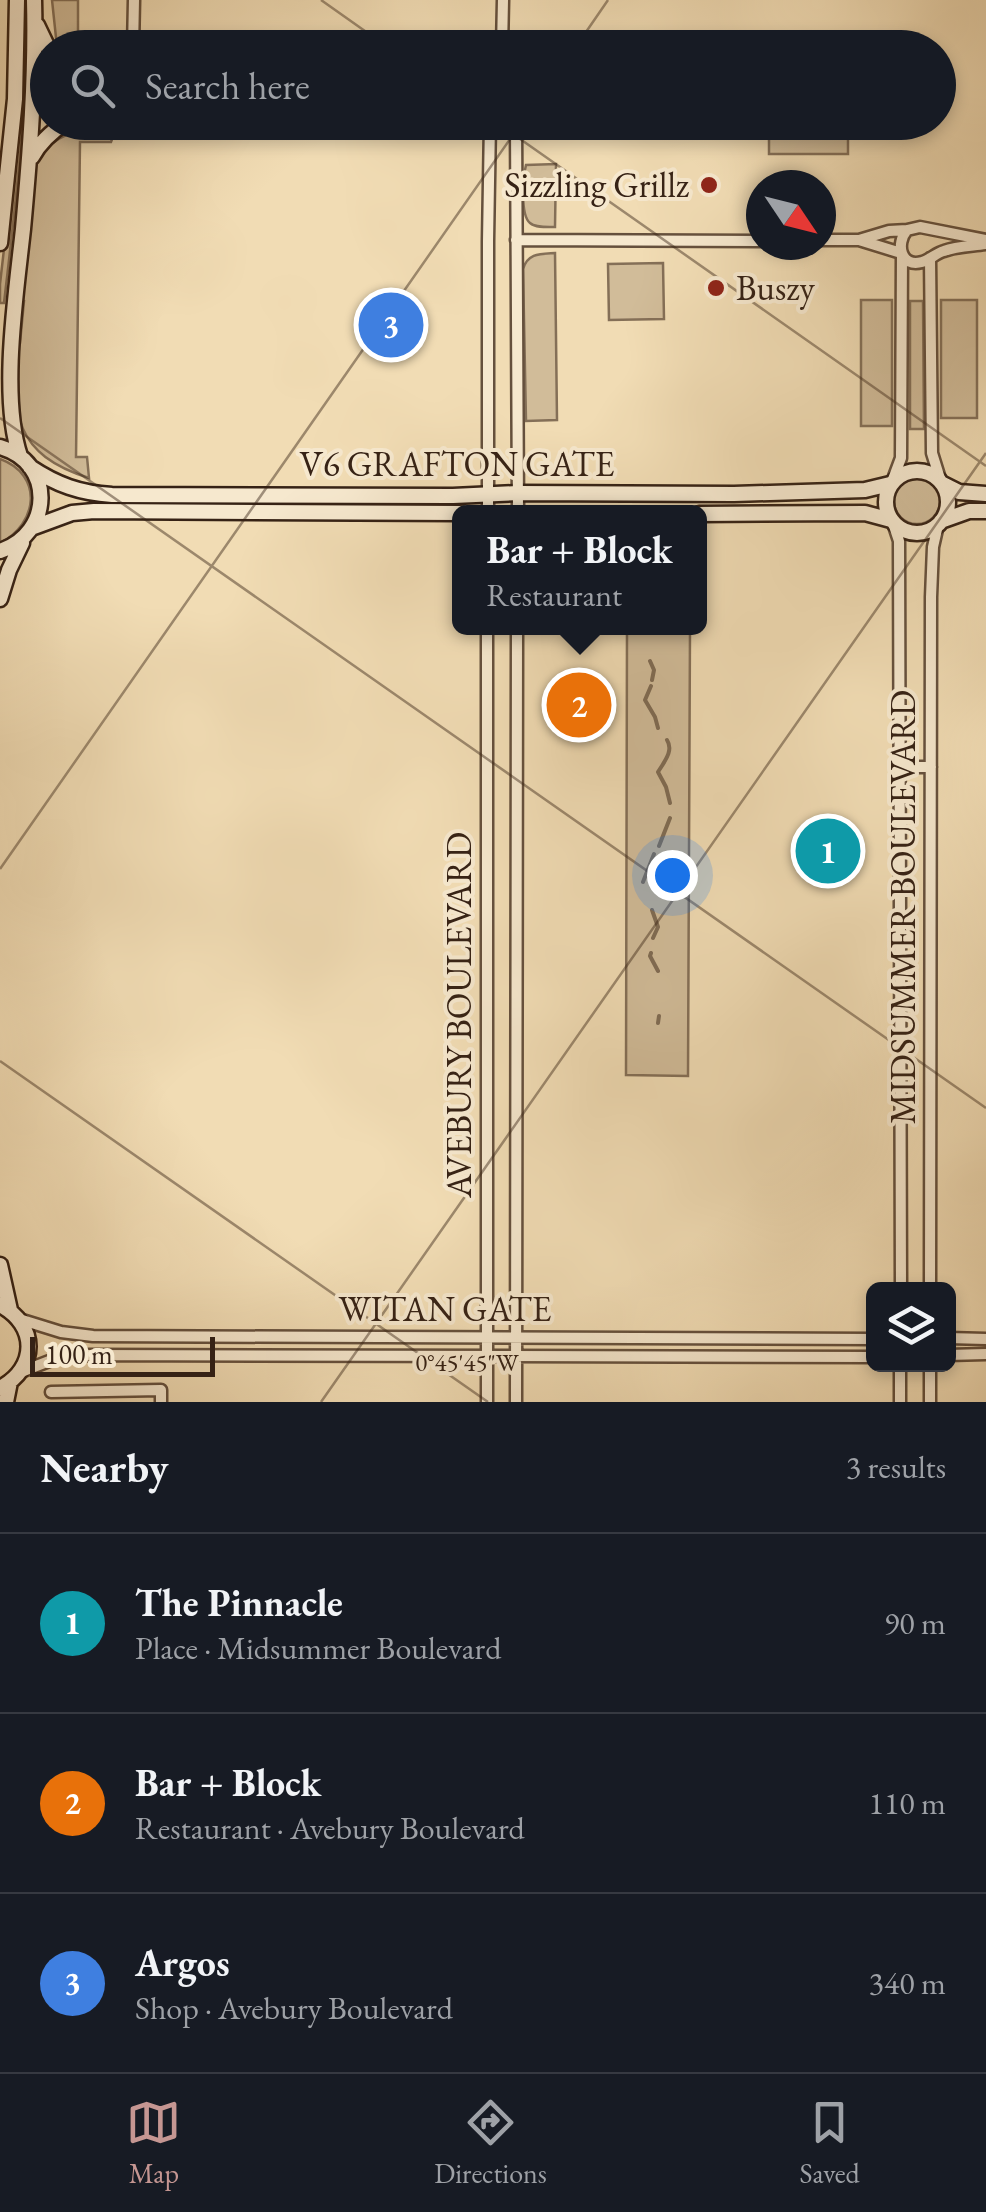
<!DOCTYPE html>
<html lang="en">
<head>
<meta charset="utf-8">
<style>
  :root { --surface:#171b24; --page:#20242c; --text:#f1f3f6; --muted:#9ea1a6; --line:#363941; --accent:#c59692 }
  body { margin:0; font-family:"EB Garamond",serif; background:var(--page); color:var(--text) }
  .controls { position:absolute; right:30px; bottom:30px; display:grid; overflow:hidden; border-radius:15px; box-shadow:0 5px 15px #0003 }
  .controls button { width:90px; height:90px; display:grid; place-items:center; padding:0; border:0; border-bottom:2px solid var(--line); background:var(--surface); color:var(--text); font:50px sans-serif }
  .compass { position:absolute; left:746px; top:170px; width:90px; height:90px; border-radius:50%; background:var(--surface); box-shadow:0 5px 15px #0003; rotate:125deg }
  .scale { position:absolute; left:30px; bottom:25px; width:185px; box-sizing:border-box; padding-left:10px; border:5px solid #362215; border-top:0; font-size:28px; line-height:35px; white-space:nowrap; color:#362215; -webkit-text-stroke:8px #f6e8ce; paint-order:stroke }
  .you { position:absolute; left:672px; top:875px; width:35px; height:35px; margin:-25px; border:8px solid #fff; border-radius:50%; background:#1a73e8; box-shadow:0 0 0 15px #1a73e833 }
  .badge { display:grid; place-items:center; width:65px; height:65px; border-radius:50%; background:var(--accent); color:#fff; font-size:32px; font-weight:700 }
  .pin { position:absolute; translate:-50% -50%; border:5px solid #fff; box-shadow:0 2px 10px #0006 }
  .popup { position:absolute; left:452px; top:505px; width:255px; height:130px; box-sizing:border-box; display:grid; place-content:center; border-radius:15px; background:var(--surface); filter:drop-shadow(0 2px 8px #0005); font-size:32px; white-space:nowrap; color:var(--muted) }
  .popup b { font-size:38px; color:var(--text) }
  .popup::after { content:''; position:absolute; left:50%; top:100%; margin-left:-20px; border:20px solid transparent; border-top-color:var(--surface) }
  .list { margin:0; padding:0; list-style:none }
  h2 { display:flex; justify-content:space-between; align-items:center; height:130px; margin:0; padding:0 40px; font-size:42px }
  h2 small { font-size:32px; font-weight:400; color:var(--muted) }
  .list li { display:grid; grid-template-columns:65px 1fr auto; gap:30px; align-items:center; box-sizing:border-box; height:180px; padding:0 40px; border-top:2px solid var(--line) }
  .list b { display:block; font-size:38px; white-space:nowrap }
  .list p { margin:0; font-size:32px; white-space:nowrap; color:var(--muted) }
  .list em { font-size:32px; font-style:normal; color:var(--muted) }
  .icon { flex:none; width:55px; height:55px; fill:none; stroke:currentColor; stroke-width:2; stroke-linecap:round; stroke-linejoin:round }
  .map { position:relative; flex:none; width:986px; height:1402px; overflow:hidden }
  .search { position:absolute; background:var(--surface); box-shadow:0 5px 15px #0003; left:30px; right:30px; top:30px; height:110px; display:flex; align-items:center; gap:25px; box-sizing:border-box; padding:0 35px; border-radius:55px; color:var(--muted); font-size:38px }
  .sheet { height:670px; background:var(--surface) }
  nav { display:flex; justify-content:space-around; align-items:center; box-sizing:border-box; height:140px; border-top:2px solid var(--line); background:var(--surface); font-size:28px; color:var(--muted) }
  nav a { display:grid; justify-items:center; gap:5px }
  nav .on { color:var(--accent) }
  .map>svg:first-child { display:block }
</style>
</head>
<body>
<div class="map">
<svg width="986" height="1402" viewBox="0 0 986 1402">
  <rect width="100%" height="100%" fill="#f1dcb4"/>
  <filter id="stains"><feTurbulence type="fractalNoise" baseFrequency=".002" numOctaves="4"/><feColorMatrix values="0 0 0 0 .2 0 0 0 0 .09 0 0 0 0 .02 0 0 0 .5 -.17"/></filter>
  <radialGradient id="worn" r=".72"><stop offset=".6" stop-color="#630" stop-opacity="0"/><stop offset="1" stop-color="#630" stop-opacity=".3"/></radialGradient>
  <!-- green -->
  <path fill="#d1bc99" stroke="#846f57" stroke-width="2.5" d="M22,0H29C27,102 16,202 4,303H0V284L11,188Z
    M52,0H78V47H57Z
    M769,123H848V154H769Z
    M92,127L105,128L114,134L111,142H80L76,457H87L89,478C14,454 12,415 16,344L20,343L24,301L19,300L35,164C51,140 64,133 92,127Z
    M556,164L555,227C547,227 536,228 530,223C520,215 523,177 526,165Z
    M555,253L557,420L526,421L523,269C528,253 540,254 555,253Z
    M663,263L664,319L609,320L608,264Z
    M861,300H892V426H861Z
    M941,300H977V418H941Z
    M910,301H923L924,429H910Z
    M0,459C44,475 38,524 0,543Z
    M894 501a23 23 0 1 1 46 0a23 23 0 1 1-46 0Z
    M627,628H690L688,1076L626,1075Z"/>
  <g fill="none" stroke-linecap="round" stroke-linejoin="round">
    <!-- stream -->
    <path stroke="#806c54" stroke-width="4" d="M650,661L654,670L652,680
      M651,686L645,700L655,717L658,728
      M667,740C674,751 664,762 658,772L666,787L670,803
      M659,846L670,818
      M643,882L654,854
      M652,910L658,927L653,938
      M651,953L650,956L658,971
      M658,1023L659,1016"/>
    <defs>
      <path id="street" d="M133,48L134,0
        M502,48L503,0
        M516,122L518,512
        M907,230C895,244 901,268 922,262C930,260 936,253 944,251C957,246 972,246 985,244
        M516,240L761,241
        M821,240H859L889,231L907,230L920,227L986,240
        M859,240L901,253
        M930,258L932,453L941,482
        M892,482L901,458L902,254
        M488,512V241L490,122
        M893,523L899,541L901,1290
        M900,767H931
        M930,1290L931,597L933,547L938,525
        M19,1319L61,1332L93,1336L874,1339
        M948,1338L986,1339
        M948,1355L986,1354
        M21,1372L57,1358L89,1355L874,1357
        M51,1392L161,1390V1402
        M487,1402V628
        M516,1402L517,628
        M900,1402V1364
        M930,1402V1364"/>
      <path id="secondary" d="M37,25L48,48
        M32,157C40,142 51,132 66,122
        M0,243L15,99L17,0
        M0,447C55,462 53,534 0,551
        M20,456C0,397 16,294 23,229C30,153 36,77 34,0
        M30,467C57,485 80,493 112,495L453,496L518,493L734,494L865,490L890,484
        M886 502a31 31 0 1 1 62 0a31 31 0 1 1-62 0Z
        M943,484L959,492L986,494
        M699,514L865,513L891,520
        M941,521L969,511H986
        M34,527L72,513L94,511L459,513
        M0,599L9,570L22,543
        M0,1265L10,1310
        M0,1305C38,1325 38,1368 0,1388
        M6,1402L10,1382"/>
    </defs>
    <!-- street casing -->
    <use href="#street" stroke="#65503d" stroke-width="15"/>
    <!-- secondary casing -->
    <use href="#secondary" stroke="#362215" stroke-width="19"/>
    <!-- street -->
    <use href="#street" stroke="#f6e8ce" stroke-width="10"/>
    <!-- secondary -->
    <use href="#secondary" stroke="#f6e8ce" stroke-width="14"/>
  </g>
  <!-- ticks -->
  <path fill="none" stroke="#362215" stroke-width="2.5" stroke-opacity="0.45" d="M321,0L389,48M575,48L608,0M496,122L986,466M0,418L986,1108M0,869L522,122M0,1061L488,1402M321,1402L986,453"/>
  <!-- markers -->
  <g fill="#8f2418" stroke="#f6e8ce" stroke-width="4">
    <circle cx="709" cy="185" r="10"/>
    <circle cx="716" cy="288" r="10"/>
  </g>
  <g text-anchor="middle" stroke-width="8" stroke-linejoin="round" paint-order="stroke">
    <!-- poi labels -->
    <g font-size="35" fill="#362215" stroke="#f6e8ce" text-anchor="end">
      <text x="689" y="197">Sizzling Grillz</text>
      <text x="736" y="300" text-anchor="start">Buszy</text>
    </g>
    <!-- street labels -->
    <g font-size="35" fill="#362215" stroke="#f6e8ce">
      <text x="457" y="476">V6 GRAFTON GATE</text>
      <text transform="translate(903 907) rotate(-90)" y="12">MIDSUMMER BOULEVARD</text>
      <text transform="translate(459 1015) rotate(-90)" y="12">AVEBURY BOULEVARD</text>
      <text x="445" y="1321">WITAN GATE</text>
    </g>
  </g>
  <g font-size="25" text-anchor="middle" fill="#362215" stroke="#f6e8ce" stroke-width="8" stroke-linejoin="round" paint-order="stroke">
    <text x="467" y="1371">0°45'45"W</text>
  </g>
  <rect width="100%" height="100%" filter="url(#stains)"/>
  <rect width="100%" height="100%" fill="url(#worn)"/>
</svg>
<div class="controls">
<button><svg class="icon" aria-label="layers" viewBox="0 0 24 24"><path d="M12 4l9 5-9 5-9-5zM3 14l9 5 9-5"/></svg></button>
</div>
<svg class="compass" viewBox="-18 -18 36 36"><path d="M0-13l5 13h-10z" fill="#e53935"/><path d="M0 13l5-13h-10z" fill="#9ea1a6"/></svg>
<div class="scale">100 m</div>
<div class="you"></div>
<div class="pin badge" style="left:828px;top:851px;background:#0f9aa8">1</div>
<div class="pin badge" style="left:579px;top:705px;background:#e8710a">2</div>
<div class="popup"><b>Bar + Block</b>Restaurant</div>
<div class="pin badge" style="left:391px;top:325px;background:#3f7fe0">3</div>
<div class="search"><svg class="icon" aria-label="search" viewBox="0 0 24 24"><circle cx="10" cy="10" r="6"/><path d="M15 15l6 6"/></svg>Search here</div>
</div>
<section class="sheet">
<h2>Nearby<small>3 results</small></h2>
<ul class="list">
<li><span class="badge" style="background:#0f9aa8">1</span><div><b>The Pinnacle</b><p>Place · Midsummer Boulevard</p></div><em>90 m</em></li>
<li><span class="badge" style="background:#e8710a">2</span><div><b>Bar + Block</b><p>Restaurant · Avebury Boulevard</p></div><em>110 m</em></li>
<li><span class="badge" style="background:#3f7fe0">3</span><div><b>Argos</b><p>Shop · Avebury Boulevard</p></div><em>340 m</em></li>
</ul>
</section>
<nav>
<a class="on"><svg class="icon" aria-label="map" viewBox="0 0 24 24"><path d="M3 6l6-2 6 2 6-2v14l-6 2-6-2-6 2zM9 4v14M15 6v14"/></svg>Map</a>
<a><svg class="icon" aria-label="directions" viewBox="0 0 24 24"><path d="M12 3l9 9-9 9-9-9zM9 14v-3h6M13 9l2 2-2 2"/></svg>Directions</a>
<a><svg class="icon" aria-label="saved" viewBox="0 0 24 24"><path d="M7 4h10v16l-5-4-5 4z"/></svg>Saved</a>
</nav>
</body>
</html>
